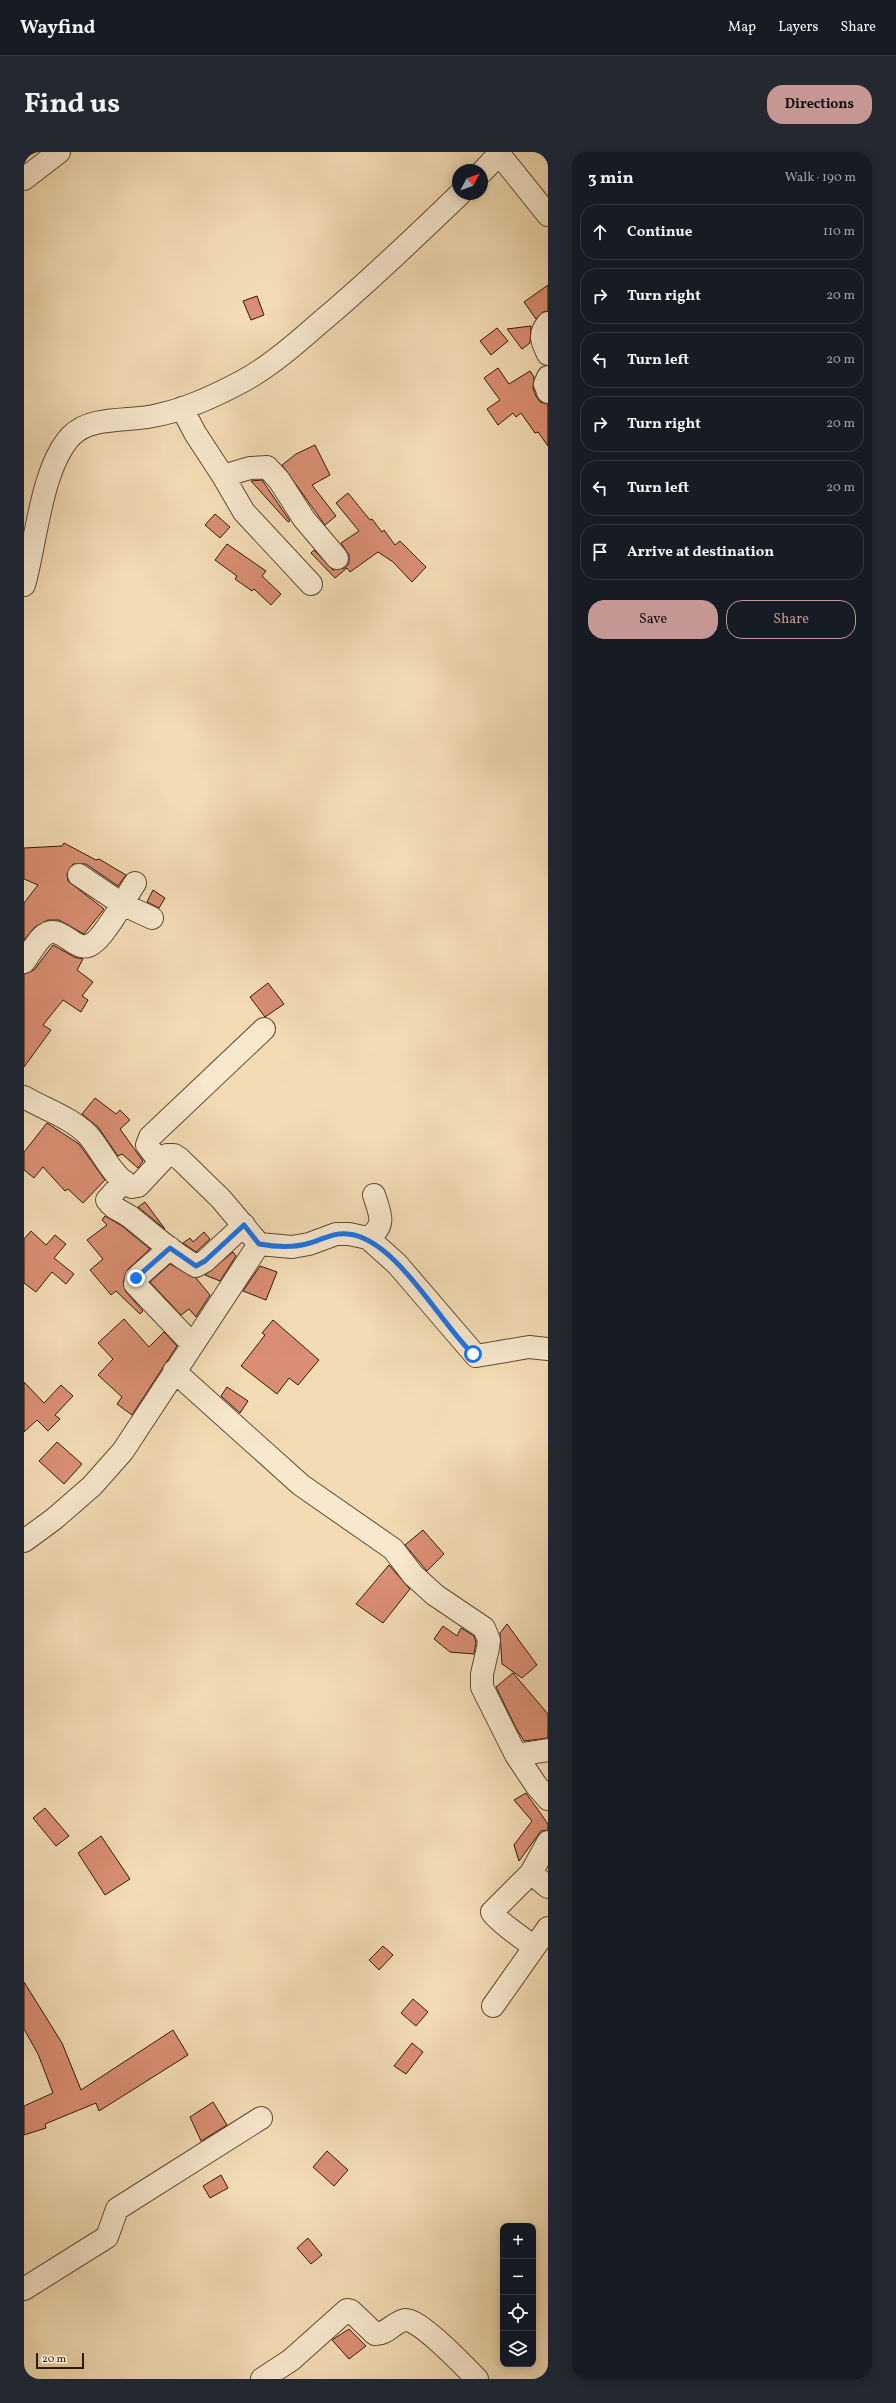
<!DOCTYPE html>
<html lang="en">
<head>
<meta charset="utf-8">
<style>
  :root { --surface:#171b24; --page:#242831; --text:#f1f3f6; --muted:#9ea1a6; --line:#363941; --accent:#c59692 }
  body { margin:0; font-family:Vollkorn,serif; background:var(--page); color:var(--text) }
  .controls { position:absolute; right:12px; bottom:12px; display:grid; overflow:hidden; border-radius:8px; box-shadow:0 2px 10px #0003 }
  .controls button { width:36px; height:36px; display:grid; place-items:center; padding:0; border:0; border-bottom:1px solid var(--line); background:var(--surface); color:var(--text); font:20px sans-serif }
  .compass { position:absolute; left:428px; top:12px; width:36px; height:36px; border-radius:50%; background:var(--surface); box-shadow:0 2px 10px #0003; rotate:49deg }
  .scale { position:absolute; left:12px; bottom:10px; width:48px; box-sizing:border-box; padding-left:4px; border:2px solid #321807; border-top:0; font-size:11px; line-height:14px; white-space:nowrap; color:#321807; -webkit-text-stroke:3px #f7e8ce; paint-order:stroke }
  .stop { position:absolute; width:12px; height:12px; margin:-9px; border:3px solid #1a73e8; border-radius:50%; background:#fff }
  .stop.end { background:#1a73e8; border-color:#fff; box-shadow:0 1px 4px #0008 }
  .list { margin:0; padding:0; list-style:none }
  h2 { display:flex; justify-content:space-between; align-items:center; height:52px; margin:0; padding:0 16px; font-size:17px }
  h2 small { font-size:13px; font-weight:400; color:var(--muted) }
  .list li { display:grid; grid-template-columns:26px 1fr auto; gap:12px; align-items:center; box-sizing:border-box; height:56px; margin:0 8px 8px; padding:0 8px; border:1px solid var(--line); border-radius:16px }
  .list b { display:block; font-size:15px; white-space:nowrap }
  .list em { font-size:13px; font-style:normal; color:var(--muted) }
  .actions { display:flex; gap:8px; padding:12px 16px }
  .actions a { flex:1; padding:9px 0; border:1px solid var(--accent); border-radius:16px; text-align:center; font-size:14px; color:var(--accent) }
  .actions .main { background:var(--accent); color:#111 }
  .icon { flex:none; width:22px; height:22px; fill:none; stroke:currentColor; stroke-width:2; stroke-linecap:round; stroke-linejoin:round }
  .map { position:relative; flex:none; width:524px; height:2227px; overflow:hidden; border-radius:16px }
  header { display:flex; align-items:center; gap:24px; box-sizing:border-box; height:56px; padding:0 20px; background:var(--surface); border-bottom:1px solid var(--line) }
  header strong { font-size:19px }
  nav { display:flex; gap:22px; margin-inline-start:auto; font-size:14px }
  .intro { display:flex; align-items:center; justify-content:space-between; box-sizing:border-box; height:96px; padding:0 24px }
  h1 { margin:0; font-size:28px }
  .button { padding:10px 18px; border-radius:16px; background:var(--accent); color:#111; font-size:14px; font-weight:700 }
  main { display:flex; gap:24px; padding:0 24px }
  aside { flex:1; background:var(--surface); border-radius:16px; box-shadow:0 2px 10px #0003 }
  .map>svg:first-child { display:block }
</style>
</head>
<body>
<header>
<strong>Wayfind</strong>
<nav><a>Map</a><a>Layers</a><a>Share</a></nav>
</header>
<div class="intro"><h1>Find us</h1><a class="button">Directions</a></div>
<main>
<div class="map">
<svg width="524" height="2227" viewBox="0 0 524 2227">
  <rect width="100%" height="100%" fill="#f3dcb4"/>
  <filter id="stains"><feTurbulence type="fractalNoise" baseFrequency=".005" numOctaves="4"/><feColorMatrix values="0 0 0 0 .2 0 0 0 0 .09 0 0 0 0 .02 0 0 0 .5 -.17"/></filter>
  <radialGradient id="worn" r=".72"><stop offset=".6" stop-color="#630" stop-opacity="0"/><stop offset="1" stop-color="#630" stop-opacity=".3"/></radialGradient>
  <!-- building -->
  <path fill="#da8e73" stroke="#321807" d="M524,133V159L519,160L512,167L500,150Z
    M233,144L240,163L227,168L219,149Z
    M507,174L506,191L498,197L483,177Z
    M473,176L484,189L467,203L456,189Z
    M474,216L485,232L506,219L510,225L509,236L512,244L516,250L524,252V294L514,280L511,281L497,261L492,265L489,261L474,273L463,257L476,248L460,226Z
    M291,293L306,323L288,333L312,364L301,373L258,313L272,302Z
    M238,328L266,369L264,370L227,329Z
    M324,341L346,368L348,367L358,380L360,378L371,393L376,389L402,415L388,430L369,410L354,400L326,420L323,416L311,426L287,401L290,398L309,418L321,416L325,411V403L317,391L335,379L312,351Z
    M191,362L206,375L196,386L181,373Z
    M203,392L242,419L238,424L257,442L247,453L230,437L228,439L211,427L213,424L191,408Z
    M40,691L72,708L75,707L102,723L94,734L62,712H49L43,722L44,729L80,757L60,782L35,768H24L11,775L0,788V751L14,733L0,727V696L38,694Z
    M129,738L141,746L135,756L123,750Z
    M29,793L50,805L59,807L53,818L69,830L58,844L64,848L57,860L39,848L19,873L27,878L0,915V822L10,818Z
    M244,831L260,852L241,865L226,845Z
    M71,946L92,962L96,958L106,968L96,977L119,1009L114,1016L98,1002L94,1004L74,975L58,962Z
    M23,971L55,992L81,1028L59,1051L44,1037L41,1039L19,1015L10,1026L0,1018V1000Z
    M121,1050L141,1077L114,1055Z
    M81,1064L98,1074L126,1097L104,1117L99,1130L102,1140L119,1159L116,1162L92,1139L87,1143L66,1118L79,1107L63,1088L83,1073L78,1068Z
    M7,1079L22,1093L31,1083L42,1092L30,1106L50,1122L42,1132L28,1120L12,1140L0,1131V1087Z
    M180,1080L186,1087L172,1100L159,1091L166,1086L169,1090Z
    M209,1100L212,1104L196,1129L181,1123Z
    M146,1112L172,1126L186,1143L172,1165L165,1157L157,1163L126,1130Z
    M236,1114L253,1120L242,1148L219,1139Z
    M100,1167L125,1195L140,1180L153,1194L108,1263L93,1252L98,1245L74,1223L89,1207L74,1191Z
    M249,1168L295,1208L274,1233L265,1226L253,1242L217,1214L241,1183L238,1181Z
    M0,1230L20,1251L37,1233L49,1244L31,1263L36,1267L24,1279L13,1268L0,1280Z
    M203,1235L224,1249L216,1261L197,1244Z
    M33,1290L58,1312L40,1332L15,1309Z
    M399,1378L420,1402L403,1419L381,1393Z
    M365,1413L386,1437L359,1471L332,1452Z
    M483,1472L513,1513L498,1526L478,1512L476,1481Z
    M419,1474L433,1484L437,1476L450,1484L452,1490L450,1502L426,1500L410,1487Z
    M489,1521L524,1562V1586L500,1589L492,1576L472,1535Z
    M502,1641L524,1672V1678L517,1679L495,1709L490,1693L508,1669L490,1648Z
    M21,1656L45,1684L32,1694L9,1666Z
    M77,1684L106,1727L81,1743L54,1701Z
    M359,1794L369,1803L355,1818L345,1808Z
    M0,1830L38,1891L57,1938L149,1878L164,1903L75,1959L72,1951L21,1972L22,1976L0,1983V1954L29,1941L14,1902L0,1877Z
    M389,1847L404,1860L392,1874L377,1861Z
    M388,1891L399,1900L382,1922L370,1914Z
    M189,1950L203,1973L177,1989L166,1965Z
    M303,1999L324,2018L310,2034L289,2015Z
    M197,2023L204,2036L186,2046L179,2034Z
    M284,2086L298,2103L287,2112L273,2096Z
    M325,2177L342,2194L325,2207L308,2188Z"/>
  <g fill="none" stroke-linecap="round" stroke-linejoin="round">
    <defs>
      <path id="minor" d="M475,2L524,63
        M458,20L477,0
        M0,27L35,0
        M524,171C514,183 518,189 524,202
        M524,225L521,232L524,240
        M158,256L171,281L199,324L226,316L243,315L255,328L280,367L313,406
        M199,324L220,360L287,432
        M0,433C12,392 17,316 47,284C67,263 108,270 134,263C163,257 193,243 219,229C248,213 274,190 299,168C347,128 391,85 436,42
        M55,723L98,752L128,766
        M0,810C6,802 11,792 18,785C36,767 51,804 68,792C82,783 101,746 111,731
        M0,945C22,958 46,965 64,983C78,999 88,1025 108,1035L114,1034L143,1003H150L156,1007L197,1047L235,1092L268,1095L285,1092L312,1082H325L344,1086L373,1112L452,1204L505,1195L524,1197
        M135,1009L123,993L126,985L240,877
        M100,1029L83,1048C89,1057 96,1058 105,1064C127,1081 147,1100 172,1114L181,1109L220,1073
        M344,1086C363,1073 356,1062 350,1043
        M146,1096L112,1126L111,1132L168,1192
        M150,1219L277,1333L369,1397L389,1423L411,1443L460,1476L465,1488L464,1496L458,1522V1535L492,1603L512,1633L524,1647
        M0,1389L30,1367L68,1334L99,1299L235,1092
        M492,1603L524,1598
        M507,1721L524,1735
        M510,1795C502,1789 470,1766 468,1760L507,1721L524,1690
        M469,1854L524,1776
        M0,2137L83,2085L93,2057L237,1966
        M238,2227L267,2208L323,2158L327,2159L351,2182C362,2183 370,2170 381,2168C395,2166 442,2216 453,2227"/>
    </defs>
    <!-- minor casing -->
    <use href="#minor" stroke="#624932" stroke-width="24"/>
    <!-- minor -->
    <use href="#minor" stroke="#f7e8ce" stroke-width="22"/>
  </g>
  <g fill="none" stroke-linecap="round" stroke-linejoin="round">
    <!-- route -->
    <path stroke="#1a73e8" stroke-width="5" d="M112,1126L146,1096L172,1114L181,1109L220,1073L235,1092C252,1095 270,1096 286,1091C299,1087 311,1080 324,1082C371,1086 416,1171 449,1202"/>
  </g>
  <rect width="100%" height="100%" filter="url(#stains)"/>
  <rect width="100%" height="100%" fill="url(#worn)"/>
</svg>
<div class="controls">
<button>+</button>
<button>−</button>
<button><svg class="icon" aria-label="locate" viewBox="0 0 24 24"><circle cx="12" cy="12" r="6"/><path d="M12 2v4M12 18v4M2 12h4M18 12h4"/></svg></button>
<button><svg class="icon" aria-label="layers" viewBox="0 0 24 24"><path d="M12 4l9 5-9 5-9-5zM3 14l9 5 9-5"/></svg></button>
</div>
<svg class="compass" viewBox="-18 -18 36 36"><path d="M0-13l5 13h-10z" fill="#e53935"/><path d="M0 13l5-13h-10z" fill="#9ea1a6"/></svg>
<div class="scale">20 m</div>
<div class="stop" style="left:449px;top:1202px"></div>
<div class="stop end" style="left:112px;top:1126px"></div>
</div>
<aside>
<h2>3 min<small>Walk · 190 m</small></h2>
<ul class="list">
<li><svg class="icon" aria-label="ahead" viewBox="0 0 24 24"><path d="M12 20V5M6 11l6-6 6 6"/></svg><div><b>Continue</b></div><em>110 m</em></li>
<li><svg class="icon" aria-label="right" viewBox="0 0 24 24"><path d="M7 20v-9h11M14 6l5 5-5 5"/></svg><div><b>Turn right</b></div><em>20 m</em></li>
<li><svg class="icon" aria-label="left" viewBox="0 0 24 24"><path d="M17 20v-9H6M10 6l-5 5 5 5"/></svg><div><b>Turn left</b></div><em>20 m</em></li>
<li><svg class="icon" aria-label="right" viewBox="0 0 24 24"><path d="M7 20v-9h11M14 6l5 5-5 5"/></svg><div><b>Turn right</b></div><em>20 m</em></li>
<li><svg class="icon" aria-label="left" viewBox="0 0 24 24"><path d="M17 20v-9H6M10 6l-5 5 5 5"/></svg><div><b>Turn left</b></div><em>20 m</em></li>
<li><svg class="icon" aria-label="arrive" viewBox="0 0 24 24"><path d="M6 21V4h12l-3 4 3 4H6"/></svg><div><b>Arrive at destination</b></div></li>
</ul>
<div class="actions"><a class="main">Save</a><a>Share</a></div>
</aside>
</main>
</body>
</html>
